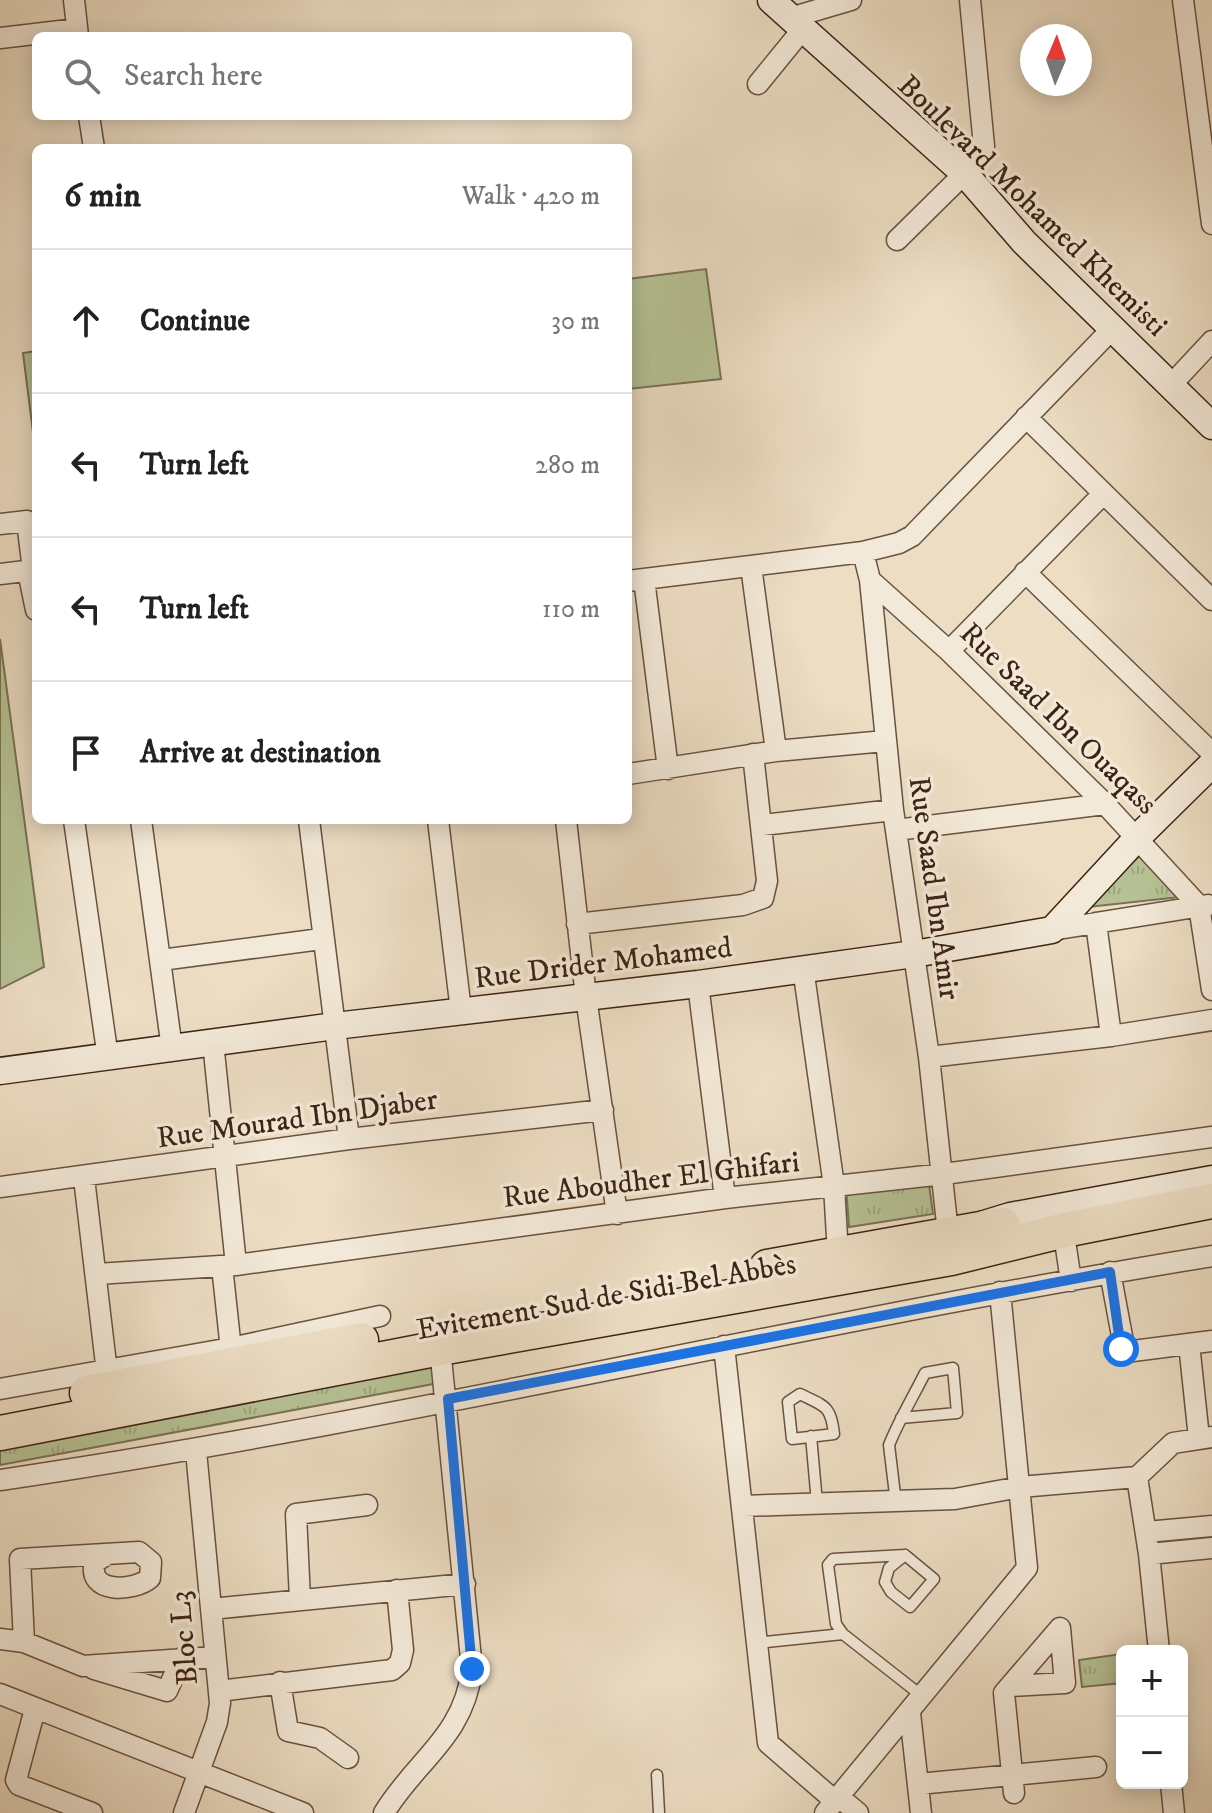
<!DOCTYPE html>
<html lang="en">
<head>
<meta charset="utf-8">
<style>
  :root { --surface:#fff; --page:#f6f6f6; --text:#222; --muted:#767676; --line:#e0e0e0 }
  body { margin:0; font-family:"IM FELL DW Pica",serif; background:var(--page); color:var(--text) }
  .controls { position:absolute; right:24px; bottom:24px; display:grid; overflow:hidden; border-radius:12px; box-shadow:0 4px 20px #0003 }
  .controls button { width:72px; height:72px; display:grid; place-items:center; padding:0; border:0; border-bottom:2px solid var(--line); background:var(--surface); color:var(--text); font:40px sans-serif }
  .compass { position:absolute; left:1020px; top:24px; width:72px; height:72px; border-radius:50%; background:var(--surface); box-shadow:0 4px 20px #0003; rotate:2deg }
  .stop { position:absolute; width:24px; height:24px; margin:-18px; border:6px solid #1a73e8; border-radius:50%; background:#fff }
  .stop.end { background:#1a73e8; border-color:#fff; box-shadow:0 2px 8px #0008 }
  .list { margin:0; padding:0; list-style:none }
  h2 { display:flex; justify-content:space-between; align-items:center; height:104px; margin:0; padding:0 32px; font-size:34px }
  h2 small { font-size:26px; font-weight:400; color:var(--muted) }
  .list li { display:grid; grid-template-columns:52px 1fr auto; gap:24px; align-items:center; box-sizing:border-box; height:144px; padding:0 32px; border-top:2px solid var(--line) }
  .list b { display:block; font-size:30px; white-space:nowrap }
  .list em { font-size:26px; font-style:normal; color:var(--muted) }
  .icon { flex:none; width:44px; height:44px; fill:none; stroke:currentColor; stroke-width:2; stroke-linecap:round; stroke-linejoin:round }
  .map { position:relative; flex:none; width:1212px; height:1813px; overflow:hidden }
  .search { position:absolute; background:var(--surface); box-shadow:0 4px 20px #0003; left:32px; top:32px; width:600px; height:88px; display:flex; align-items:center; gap:20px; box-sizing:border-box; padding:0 28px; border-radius:12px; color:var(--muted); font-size:30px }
  .panel { position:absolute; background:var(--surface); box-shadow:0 4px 20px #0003; left:32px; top:144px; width:600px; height:680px; border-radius:12px }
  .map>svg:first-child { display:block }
</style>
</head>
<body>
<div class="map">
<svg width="1212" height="1813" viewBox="0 0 1212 1813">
  <defs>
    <pattern id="park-tufts" width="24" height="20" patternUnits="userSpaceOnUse" patternTransform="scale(2)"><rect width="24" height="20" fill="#b6c295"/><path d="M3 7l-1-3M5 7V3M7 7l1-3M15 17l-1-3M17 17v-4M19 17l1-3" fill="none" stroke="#9da680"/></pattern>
  </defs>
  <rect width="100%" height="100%" fill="#ecddc3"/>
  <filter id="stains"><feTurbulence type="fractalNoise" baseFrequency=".0025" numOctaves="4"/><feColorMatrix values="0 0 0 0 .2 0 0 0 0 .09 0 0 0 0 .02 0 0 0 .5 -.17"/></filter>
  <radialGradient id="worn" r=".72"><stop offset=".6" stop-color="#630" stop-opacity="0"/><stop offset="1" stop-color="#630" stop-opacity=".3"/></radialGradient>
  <!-- park -->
  <path fill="url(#park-tufts)" stroke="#7a7254" stroke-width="2" d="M1141,854L1180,897L1088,907Z
    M928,1177L933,1214L849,1227L846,1186Z
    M431,1358L440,1375L433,1384L0,1465V1437Z
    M1122,1654V1683L1082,1687L1079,1660Z"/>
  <!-- garden -->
  <path fill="#b6c295" stroke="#7a7254" stroke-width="2" d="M706,269L721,379L628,389V279Z
    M36,351V456L23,353Z
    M0,639L44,967L0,989Z"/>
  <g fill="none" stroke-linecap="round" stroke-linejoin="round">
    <defs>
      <path id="lane" d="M800,1394C824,1406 831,1405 834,1434L792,1439L788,1402Z
        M811,1436L817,1503
        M896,1503L889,1445C899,1420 913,1397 925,1373L953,1368L957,1413L901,1418
        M905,1555L833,1559L828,1565L836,1624L843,1634L922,1696
        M905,1555L934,1579L910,1607L891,1592L885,1582L889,1568Z
        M756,1643L843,1634
        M657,1775L659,1813"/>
      <path id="street" d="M74,0L78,36
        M1183,0L1212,224
        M790,18L851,0
        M0,38L77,29
        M758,84L802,30
        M89,116L94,148
        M897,240L973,165L984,146L970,0
        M1171,385L1212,341
        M1026,417L1212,600
        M0,524L27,521L33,570L0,574
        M863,552L870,580L893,810L929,1057L949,1242
        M751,566L776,751
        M28,571L36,610
        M1025,572L1212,753
        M644,579L668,769
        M870,580L949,651L1105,804L1199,906L1212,990
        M628,581L863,552L899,543L912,536L1112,329
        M949,651L1103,494
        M628,774L776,751L885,741
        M74,820L108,1058
        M141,820L172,1049
        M309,820L349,1139
        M438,820L461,1011
        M566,820L586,997L617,1214
        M762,825L893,810
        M896,830L1105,804
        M1096,923L1111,1036
        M577,924L743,905L763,898L767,881L753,754
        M1052,930L1208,905
        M161,960L321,939
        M803,968L834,1186L838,1254
        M698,984L725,1198
        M213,1042L236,1265
        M929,1057L1111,1036L1212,1020
        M84,1178L108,1381
        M0,1187L349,1139L603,1110
        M1065,1241L1071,1281
        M222,1266L232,1359
        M1110,1272L1125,1352L1212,1341
        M97,1274L236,1265L725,1198L944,1174L1212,1137
        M1189,1344L1199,1438
        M724,1346L768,1743L835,1801
        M0,1389L231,1348L380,1316
        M1137,1477L1173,1443L1212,1437
        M0,1480C407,1420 806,1322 1212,1256
        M743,1506L955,1499L1020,1487L1137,1477L1149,1554L1159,1651
        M1147,1532L1212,1526
        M1149,1554L1212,1548
        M300,1600L296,1514L367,1505
        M211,1609L465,1584
        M0,1639L24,1642L83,1666L214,1657
        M24,1642L20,1559L139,1552L151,1562L150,1578C134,1592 86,1594 95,1562L106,1555
        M94,1669L167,1691L182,1658
        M280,1682L288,1731L320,1738L348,1758
        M1010,1686L1065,1683L1060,1628L1010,1686L1004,1693L1014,1793
        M219,1691L392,1670L400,1663L403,1650L397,1590
        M0,1694L303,1813
        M35,1709L16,1780L19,1785L92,1813
        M910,1713L921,1813
        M1171,1783L1174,1813
        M918,1784L1096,1767
        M839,1797L858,1813
        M184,1813L217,1722L220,1703L196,1451
        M384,1813C416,1760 464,1737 472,1669L440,1348
        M825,1813L1027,1568L1000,1292"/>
      <path id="secondary" d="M771,0L965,174L1024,242L1212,426
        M0,1071L335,1026L698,984L914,954L1052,930L1138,837L1212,764
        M984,1224L1010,1216L1212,1179"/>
      <path id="highway" d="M767,1267L1003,1225
        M87,1393L361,1340
        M0,1433L440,1348L951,1258L1069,1229L1212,1201"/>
    </defs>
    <!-- lane casing -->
    <use href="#lane" stroke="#695240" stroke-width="13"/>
    <!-- street casing -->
    <use href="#street" stroke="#695240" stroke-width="23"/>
    <!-- secondary casing -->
    <use href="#secondary" stroke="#3d2314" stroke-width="29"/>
    <!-- highway casing -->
    <use href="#highway" stroke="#3d2314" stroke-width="37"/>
    <!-- lane -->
    <use href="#lane" stroke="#f3e9d8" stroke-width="10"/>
    <!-- street -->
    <use href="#street" stroke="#f3e9d8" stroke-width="20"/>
    <!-- secondary -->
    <use href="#secondary" stroke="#f3e9d8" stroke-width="26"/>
    <!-- highway -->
    <use href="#highway" stroke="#ecddc3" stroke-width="34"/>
  </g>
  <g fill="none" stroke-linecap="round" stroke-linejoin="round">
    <!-- route -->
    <path stroke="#1a73e8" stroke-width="10" d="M472,1669L448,1399L1110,1272L1121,1349"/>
  </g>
  <g text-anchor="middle" stroke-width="7" stroke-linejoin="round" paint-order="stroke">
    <!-- street labels -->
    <g font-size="30" fill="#3d2314" stroke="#f3e9d8">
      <text transform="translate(1033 205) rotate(44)" y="10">Boulevard Mohamed Khemisti</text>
      <text transform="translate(1059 718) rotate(44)" y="10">Rue Saad Ibn Ouaqass</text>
      <text transform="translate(935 888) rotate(82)" y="10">Rue Saad Ibn Amir</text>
      <text transform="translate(603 962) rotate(-7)" y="10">Rue Drider Mohamed</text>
      <text transform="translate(297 1118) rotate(-8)" y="10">Rue Mourad Ibn Djaber</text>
      <text transform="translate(651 1179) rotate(-7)" y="10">Rue Aboudher El Ghifari</text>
      <text transform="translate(606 1296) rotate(-10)" y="10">Evitement Sud de Sidi Bel Abbès</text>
      <text transform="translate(183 1638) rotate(-95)" y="10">Bloc L3</text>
    </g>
  </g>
  <rect width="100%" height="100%" filter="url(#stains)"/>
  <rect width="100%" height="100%" fill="url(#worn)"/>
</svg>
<div class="controls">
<button>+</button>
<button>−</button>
</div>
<svg class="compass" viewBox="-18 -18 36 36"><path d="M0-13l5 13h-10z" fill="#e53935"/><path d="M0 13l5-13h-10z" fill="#767676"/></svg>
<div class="stop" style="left:1121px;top:1349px"></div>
<div class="stop end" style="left:472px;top:1669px"></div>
<div class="search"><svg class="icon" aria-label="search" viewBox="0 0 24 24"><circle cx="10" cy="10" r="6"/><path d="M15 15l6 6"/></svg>Search here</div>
<section class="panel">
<h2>6 min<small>Walk · 420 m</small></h2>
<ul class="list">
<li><svg class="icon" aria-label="ahead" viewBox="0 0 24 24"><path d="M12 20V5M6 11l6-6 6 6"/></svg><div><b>Continue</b></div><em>30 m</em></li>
<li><svg class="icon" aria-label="left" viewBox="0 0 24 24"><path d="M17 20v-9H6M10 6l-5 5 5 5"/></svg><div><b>Turn left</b></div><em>280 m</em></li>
<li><svg class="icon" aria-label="left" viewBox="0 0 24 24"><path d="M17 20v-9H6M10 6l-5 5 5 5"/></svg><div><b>Turn left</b></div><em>110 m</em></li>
<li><svg class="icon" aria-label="arrive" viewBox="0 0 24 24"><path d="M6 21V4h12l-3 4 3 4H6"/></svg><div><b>Arrive at destination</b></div></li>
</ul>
</section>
</div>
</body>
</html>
